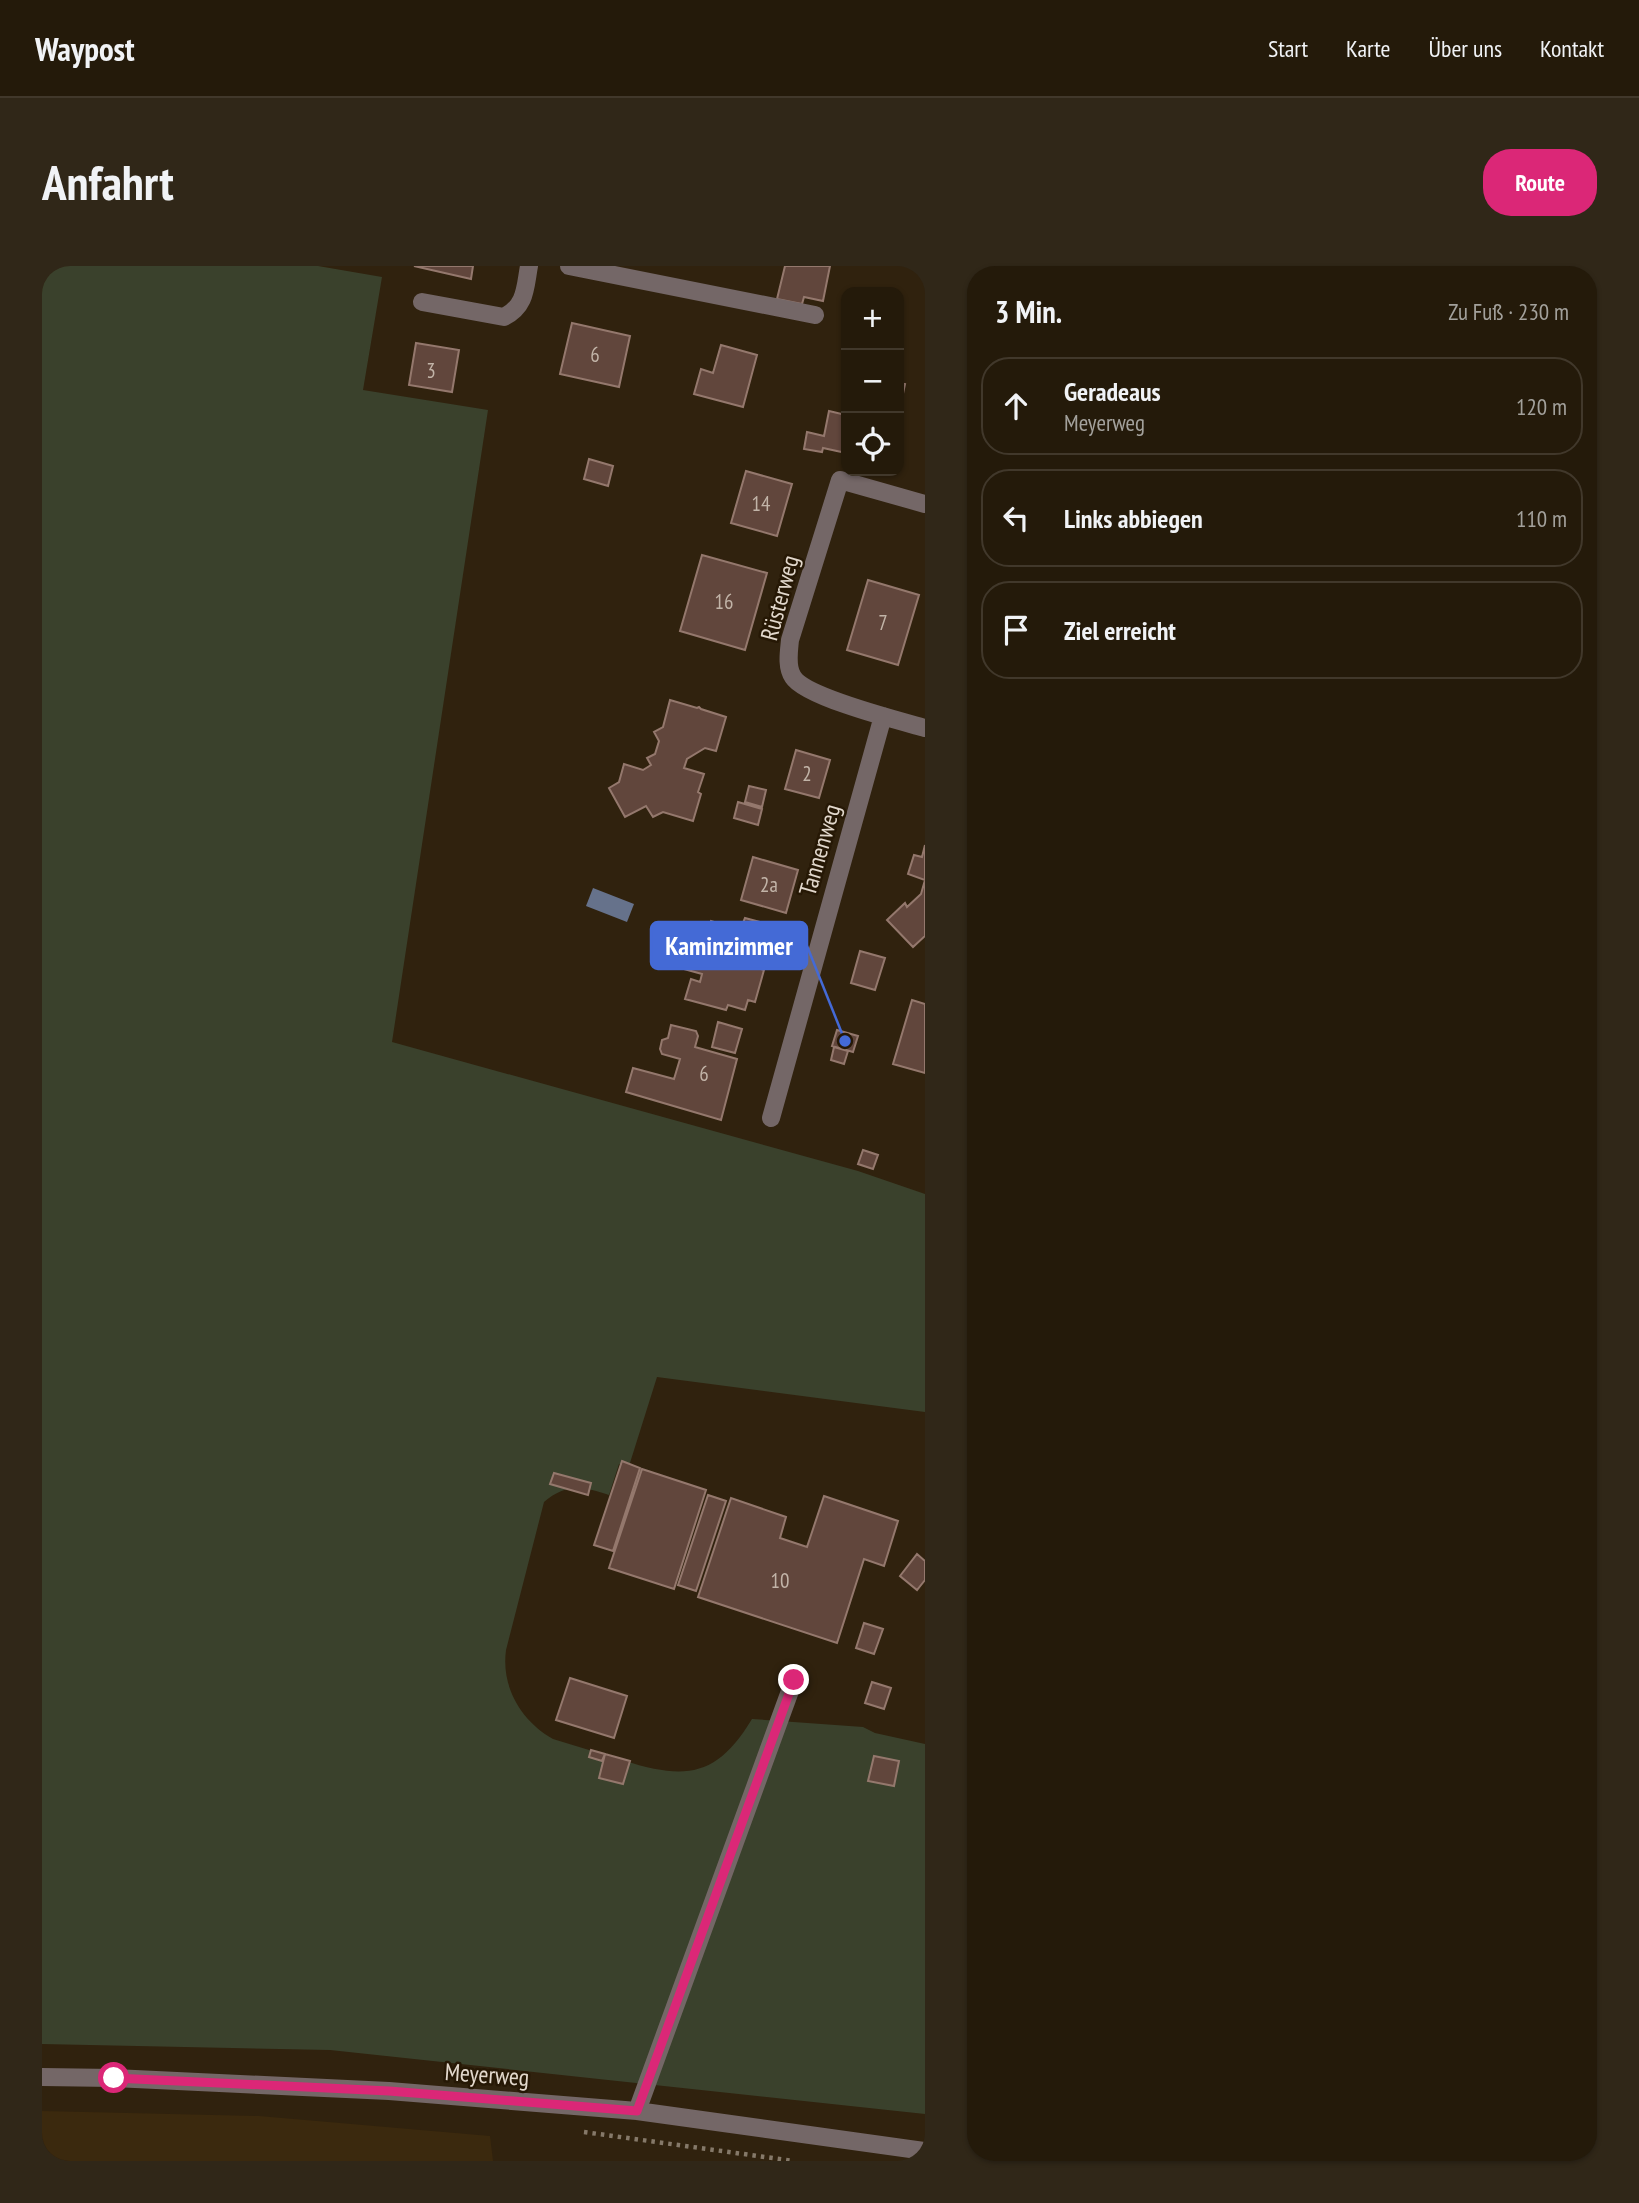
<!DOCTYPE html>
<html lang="de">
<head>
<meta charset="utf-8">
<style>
  :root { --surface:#241a0a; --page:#302718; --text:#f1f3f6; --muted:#a3a19c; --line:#41382b; --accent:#db2777 }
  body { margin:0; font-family:"PT Sans Narrow",sans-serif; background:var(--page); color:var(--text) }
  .controls { position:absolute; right:21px; top:21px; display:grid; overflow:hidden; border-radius:14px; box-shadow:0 2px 5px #0004 }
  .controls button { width:63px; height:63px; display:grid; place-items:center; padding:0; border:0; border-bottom:2px solid var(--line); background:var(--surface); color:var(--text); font:35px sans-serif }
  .stop { position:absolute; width:21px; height:21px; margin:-16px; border:5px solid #db2777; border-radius:50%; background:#fff }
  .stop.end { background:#db2777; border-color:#fff; box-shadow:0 2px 7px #0008 }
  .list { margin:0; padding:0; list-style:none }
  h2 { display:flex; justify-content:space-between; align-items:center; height:91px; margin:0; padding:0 28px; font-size:30px }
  h2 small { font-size:23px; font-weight:400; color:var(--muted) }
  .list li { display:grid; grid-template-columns:46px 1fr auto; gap:21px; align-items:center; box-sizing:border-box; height:98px; margin:0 14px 14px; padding:0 14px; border:2px solid var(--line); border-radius:28px }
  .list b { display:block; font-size:26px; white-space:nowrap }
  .list p { margin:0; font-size:23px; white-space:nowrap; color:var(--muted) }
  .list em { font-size:23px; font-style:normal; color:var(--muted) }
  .icon { flex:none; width:38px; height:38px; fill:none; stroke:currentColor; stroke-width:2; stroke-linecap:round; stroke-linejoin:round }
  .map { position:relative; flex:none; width:883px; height:1895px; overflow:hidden; border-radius:28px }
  header { display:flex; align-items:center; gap:42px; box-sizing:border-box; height:98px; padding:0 35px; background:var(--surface); border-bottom:2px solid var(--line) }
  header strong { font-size:33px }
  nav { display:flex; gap:38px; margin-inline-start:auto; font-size:24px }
  .intro { display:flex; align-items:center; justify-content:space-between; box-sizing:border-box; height:168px; padding:0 42px }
  h1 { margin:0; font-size:49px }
  .button { padding:18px 32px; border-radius:28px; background:var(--accent); color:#fff; font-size:24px; font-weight:700 }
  main { display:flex; gap:42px; padding:0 42px }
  aside { flex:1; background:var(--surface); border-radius:28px; box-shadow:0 2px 5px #0004 }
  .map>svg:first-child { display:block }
</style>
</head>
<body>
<header>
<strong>Waypost</strong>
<nav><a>Start</a><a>Karte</a><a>Über uns</a><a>Kontakt</a></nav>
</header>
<div class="intro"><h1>Anfahrt</h1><a class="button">Route</a></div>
<main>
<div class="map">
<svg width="883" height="1895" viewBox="0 0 883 1895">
  <rect width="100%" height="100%" fill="#30220e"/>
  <!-- built -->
  <path fill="#3b290e" d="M0,1845L217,1850L448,1870L451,1895H0Z"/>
  <!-- green -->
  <path fill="#3a412c" d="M0,0H276L340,11L321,124L446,144L350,776L816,905L883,928V1146L615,1111L587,1200L577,1198L567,1229C541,1220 524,1217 502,1236L464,1384C459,1421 479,1455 511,1473C535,1480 559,1488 583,1495C644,1514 675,1511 710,1453L821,1461L833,1467L883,1478V1848L288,1784L0,1778Z"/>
  <!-- water -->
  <path fill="#66728b" d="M551,622L592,638L585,656L544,640Z"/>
  <!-- building -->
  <path fill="#61463c" stroke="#94786d" stroke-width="2" d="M372,0H431L429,13Z
    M743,0H788L781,35L762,31L760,38L735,33Z
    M530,57L588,70L577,121L518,108Z
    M374,77L417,84L410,126L367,119Z
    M679,79L715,89L701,141L652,128L659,103L671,107Z
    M857,117L863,118L857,147Z
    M787,145L804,149V187L781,182L780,186L762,183L765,166L782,170Z
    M547,193L571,200L566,220L542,213Z
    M704,205L750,218L735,270L689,257Z
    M660,289L725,307L703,384L638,365Z
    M826,314L877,329L856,399L805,384Z
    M628,434L655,442L657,441L659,443L684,451L674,485L663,482L645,493L642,502L662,508L656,526L659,528L651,555L621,546L611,551L604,540L583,551L567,522L577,516L582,498L601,504L609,499L605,492L613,488L617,475L612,466L621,461Z
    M754,484L788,494L777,532L743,523Z
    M707,520L724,524L720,541L703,536Z
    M696,536L720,543L716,559L692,552Z
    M883,579V670L871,681L845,654L863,637L865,641L879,628L883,614L866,608L872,589L880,591Z
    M711,591L756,604L744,647L699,634Z
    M703,652L740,662L732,688L718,685L713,701L722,704L713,736L706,734L703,744L686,739L684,744L643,733L649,713L658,716L660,708L642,703L651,671L663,675L669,655L698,664Z
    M818,685L843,692L833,724L809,717Z
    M870,734L883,738V807L851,798Z
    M676,756L700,763L693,787L670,781Z
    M629,759L654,765L656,770L653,781L695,793L679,854L584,826L591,802L632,813L638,793L620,788L618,783L620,774L626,772Z
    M795,764L816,770L811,786L790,780Z
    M792,781L806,785L802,798L789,794Z
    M821,884L836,889L831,903L816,898Z
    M580,1195L598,1202L571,1285L552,1279Z
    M600,1203L664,1224L632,1323L567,1302Z
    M512,1207L549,1217L546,1229L508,1218Z
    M666,1229L684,1235L654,1325L636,1319Z
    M782,1230L856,1255L842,1300L822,1293L795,1377L656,1331L689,1232L744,1251L738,1272L765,1281Z
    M875,1288L883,1295V1314L875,1324L858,1310Z
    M822,1357L841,1363L832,1388L814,1382Z
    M528,1412L585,1430L572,1472L514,1454Z
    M830,1416L849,1422L842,1443L823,1437Z
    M549,1484L563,1488L560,1495L547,1491Z
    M563,1488L588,1495L581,1518L557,1512Z
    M832,1490L857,1495L852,1520L826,1515Z"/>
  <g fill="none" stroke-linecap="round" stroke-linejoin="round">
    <!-- path -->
    <path stroke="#857969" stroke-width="4.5" stroke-dasharray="3.5 5" stroke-linecap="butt" d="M542,1866L752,1895"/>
    <!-- minor -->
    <path stroke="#746767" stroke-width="18" d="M527,0L773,49
      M380,36L462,51C484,40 483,22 487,0
      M883,238L798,214L748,374C747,385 744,401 751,411C763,431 858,455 883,462
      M729,852L841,450
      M0,1811L72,1812L347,1825L595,1845L883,1885
      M595,1845L752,1414"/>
  </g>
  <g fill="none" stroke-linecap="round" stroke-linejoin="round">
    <!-- route -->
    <path stroke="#db2777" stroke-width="9" d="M72,1812L347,1825L595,1845L752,1414"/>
  </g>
  <g text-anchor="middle" stroke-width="5" stroke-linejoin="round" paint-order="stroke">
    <!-- number labels -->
    <g font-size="21" fill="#c2b4a8">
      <text x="553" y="96">6</text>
      <text x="389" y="112">3</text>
      <text x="719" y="245">14</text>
      <text x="682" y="343">16</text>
      <text x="841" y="364">7</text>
      <text x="765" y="515">2</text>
      <text x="727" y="626">2a</text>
      <text x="662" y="815">6</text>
      <text x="738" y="1322">10</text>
    </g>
    <!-- street labels -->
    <g font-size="24" fill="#e2d8cc" stroke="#261805">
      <text transform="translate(738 332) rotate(-75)" y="8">Rüsterweg</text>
      <text transform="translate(778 584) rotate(-74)" y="8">Tannenweg</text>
      <text transform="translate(445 1809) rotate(4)" y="8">Meyerweg</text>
    </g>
  </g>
  <!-- callouts -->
  <path fill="none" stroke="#446ad6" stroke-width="2.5" d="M803 775L765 680"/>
  <circle fill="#446ad6" stroke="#261805" stroke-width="2.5" cx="803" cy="775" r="7"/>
  <rect fill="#446ad6" stroke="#446ad6" stroke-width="2.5" x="609" y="656" width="156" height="47" rx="7"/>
  <g font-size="26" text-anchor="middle" font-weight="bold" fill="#fff">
    <text x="687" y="689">Kaminzimmer</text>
  </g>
</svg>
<div class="controls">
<button>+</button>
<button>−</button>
<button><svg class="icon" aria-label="locate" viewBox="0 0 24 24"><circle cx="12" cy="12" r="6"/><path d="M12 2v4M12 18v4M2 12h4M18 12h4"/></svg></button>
</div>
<div class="stop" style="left:72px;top:1812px"></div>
<div class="stop end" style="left:752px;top:1414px"></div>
</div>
<aside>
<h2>3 Min.<small>Zu Fuß · 230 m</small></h2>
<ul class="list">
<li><svg class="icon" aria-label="ahead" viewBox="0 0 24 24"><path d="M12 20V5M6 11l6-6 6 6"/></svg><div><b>Geradeaus</b><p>Meyerweg</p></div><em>120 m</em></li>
<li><svg class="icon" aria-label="left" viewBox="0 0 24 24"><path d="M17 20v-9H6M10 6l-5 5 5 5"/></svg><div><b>Links abbiegen</b></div><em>110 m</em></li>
<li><svg class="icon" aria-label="arrive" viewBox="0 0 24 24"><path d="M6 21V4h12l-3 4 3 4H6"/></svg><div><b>Ziel erreicht</b></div></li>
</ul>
</aside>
</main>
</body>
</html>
